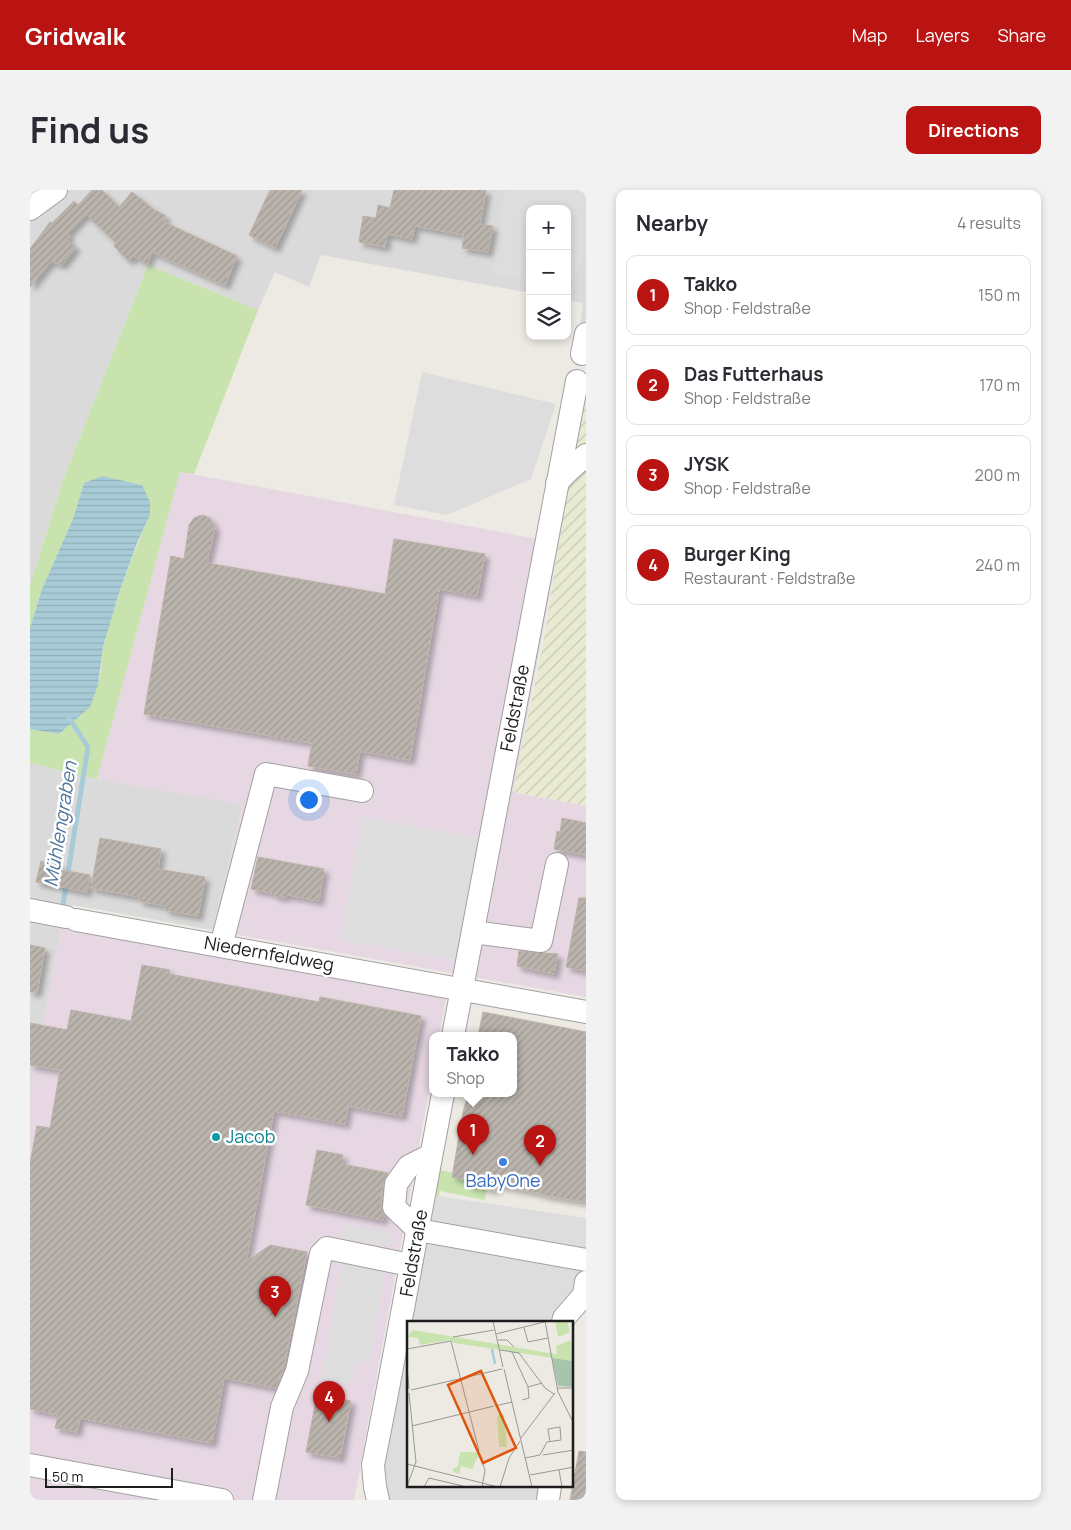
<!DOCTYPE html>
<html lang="en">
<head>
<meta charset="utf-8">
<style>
  :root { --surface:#fff; --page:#f2f2f3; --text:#2b2b33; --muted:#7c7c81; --line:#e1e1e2; --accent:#b91412 }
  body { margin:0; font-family:Manrope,sans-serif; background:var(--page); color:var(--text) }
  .controls { position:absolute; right:15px; top:15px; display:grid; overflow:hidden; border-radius:10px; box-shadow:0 2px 8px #0003 }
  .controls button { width:45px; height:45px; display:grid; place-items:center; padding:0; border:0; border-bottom:1px solid var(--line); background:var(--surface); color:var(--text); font:25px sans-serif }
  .scale { position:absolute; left:15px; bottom:12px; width:128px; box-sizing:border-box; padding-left:5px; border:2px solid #1d1d1d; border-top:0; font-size:14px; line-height:18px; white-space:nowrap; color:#1d1d1d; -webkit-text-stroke:4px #fff; paint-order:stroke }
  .you { position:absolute; left:278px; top:609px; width:18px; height:18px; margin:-12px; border:4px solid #fff; border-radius:50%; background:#1a73e8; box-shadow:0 0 0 8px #1a73e833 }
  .badge { display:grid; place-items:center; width:32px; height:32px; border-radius:50%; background:var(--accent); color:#fff; font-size:16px; font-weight:700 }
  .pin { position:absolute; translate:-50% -41px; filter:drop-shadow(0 1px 2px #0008) }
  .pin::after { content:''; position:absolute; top:26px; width:18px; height:15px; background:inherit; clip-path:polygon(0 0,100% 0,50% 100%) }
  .popup { position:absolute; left:399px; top:842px; width:88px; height:65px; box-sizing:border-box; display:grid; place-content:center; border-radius:10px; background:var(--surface); filter:drop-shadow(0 1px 4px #0005); font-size:16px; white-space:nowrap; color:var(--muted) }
  .popup b { font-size:19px; color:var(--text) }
  .popup::after { content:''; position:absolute; left:50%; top:100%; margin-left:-10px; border:10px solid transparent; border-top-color:var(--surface) }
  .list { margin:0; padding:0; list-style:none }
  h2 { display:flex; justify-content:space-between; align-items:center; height:65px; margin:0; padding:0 20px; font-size:21px }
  h2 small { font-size:16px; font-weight:400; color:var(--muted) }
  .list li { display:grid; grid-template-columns:32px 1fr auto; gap:15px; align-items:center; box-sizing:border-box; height:80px; margin:0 10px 10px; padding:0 10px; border:1px solid var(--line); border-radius:10px }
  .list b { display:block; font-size:19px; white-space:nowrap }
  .list p { margin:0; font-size:16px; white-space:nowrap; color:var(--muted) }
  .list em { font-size:16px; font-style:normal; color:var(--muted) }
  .icon { flex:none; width:28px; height:28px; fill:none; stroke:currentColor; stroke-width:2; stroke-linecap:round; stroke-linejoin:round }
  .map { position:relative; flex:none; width:556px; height:1310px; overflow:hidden; border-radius:10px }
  header { display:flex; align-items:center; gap:30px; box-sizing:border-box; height:70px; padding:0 25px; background:var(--accent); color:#fff }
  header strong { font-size:24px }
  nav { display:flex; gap:28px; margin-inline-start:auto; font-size:18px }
  .intro { display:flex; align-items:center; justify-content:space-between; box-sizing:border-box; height:120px; padding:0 30px }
  h1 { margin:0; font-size:35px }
  .button { padding:12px 22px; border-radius:10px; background:var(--accent); color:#fff; font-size:18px; font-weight:700 }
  main { display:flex; gap:30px; padding:0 30px }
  aside { flex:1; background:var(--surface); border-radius:10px; box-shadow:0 2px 8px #0003 }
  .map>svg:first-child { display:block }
</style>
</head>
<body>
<header>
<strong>Gridwalk</strong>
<nav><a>Map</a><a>Layers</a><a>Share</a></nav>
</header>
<div class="intro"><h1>Find us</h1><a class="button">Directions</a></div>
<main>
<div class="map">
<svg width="556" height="1310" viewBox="0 0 556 1310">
  <defs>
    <pattern id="farmland-furrows" width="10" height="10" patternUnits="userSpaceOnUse" patternTransform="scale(1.25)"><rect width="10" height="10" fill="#e8ebd1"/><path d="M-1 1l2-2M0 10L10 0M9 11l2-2" fill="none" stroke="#c7c9b3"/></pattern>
    <pattern id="water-rules" width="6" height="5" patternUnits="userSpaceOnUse" patternTransform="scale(1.25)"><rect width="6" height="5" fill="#a8ccd7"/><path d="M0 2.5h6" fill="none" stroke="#90afb8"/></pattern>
    <pattern id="building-hatch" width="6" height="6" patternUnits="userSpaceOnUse" patternTransform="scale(1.25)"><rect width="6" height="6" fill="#bab4ad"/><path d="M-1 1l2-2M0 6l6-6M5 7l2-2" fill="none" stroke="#9f9a94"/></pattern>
    <filter id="shadow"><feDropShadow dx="4.5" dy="4.5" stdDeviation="2.5" flood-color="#0004"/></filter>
  </defs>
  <rect width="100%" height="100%" fill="#edeae4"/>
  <!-- residential -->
  <path fill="#dbdada" d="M0,0H556V142L549,141L553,113L537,110V19H500V103L291,65L279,97L245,82L228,120L118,75L33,290L0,396Z
    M0,573L67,589L213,614L182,740L43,715L32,734L0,902Z"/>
  <!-- industrial -->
  <path fill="#e6d7e3" d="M150,282L529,353L483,602L556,616V807L182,740L213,615L67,589Z
    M32,734L418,797L409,846H403V879L324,1310H0V902Z"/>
  <!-- farmland -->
  <path fill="url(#farmland-furrows)" d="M555,187L556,188V616L483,602L514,449Z"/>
  <!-- grass -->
  <path fill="#c8e3ae" d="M118,75L228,120L164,284L150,282L67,589L0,573V539L29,544C43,531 59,512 67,496C73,484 70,467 74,454C86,410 101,367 120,325L54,293L43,329L12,399L0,438V396L33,290Z
    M409,980L458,989L455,1010L410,1001L405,1026H400Z"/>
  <!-- parking -->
  <path fill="#ddd" d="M475,0H556V63L537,98V19H500V91L461,83Z
    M392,182L526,214L501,289L417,325L364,315Z
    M332,627L447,647L426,770L311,750Z
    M401,1005L556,1028V1111L541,1132H378V1296H526L523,1310H346Z
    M313,1034L362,1043L360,1056L310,1048Z
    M312,1074L355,1082L339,1174L326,1172L322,1194L291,1188Z"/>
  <!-- water -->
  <path fill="url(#water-rules)" d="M72,286L112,295L120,312V325L107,353L89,403L73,457L68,495L60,517L29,544L0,539V438L12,399L43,329L54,293Z"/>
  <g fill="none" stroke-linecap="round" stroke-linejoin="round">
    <!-- stream -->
    <path stroke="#a8ccd7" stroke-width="5" d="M33,714L58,557L39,528"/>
  </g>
  <!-- building -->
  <path fill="url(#building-hatch)" stroke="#beb2a8" filter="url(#shadow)" d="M62,0H72L89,17L102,2L123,19L136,26L134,32L207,66L195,95L122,62L117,74L104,66L99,71L84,56L86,53L56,24L37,44L40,46L37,50L46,57L32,75L21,71L0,97V59L20,32L22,33L44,11L48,15Z
    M240,0H272L245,58L219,45Z
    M364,0H456L450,34L463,36L458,62L432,58L434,45L385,36L382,49L357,44L355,57L329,52L333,26L346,28L348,15L360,18Z
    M169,326L173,325L180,328L185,338L177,373L355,404L364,349L455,364L447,406L409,399L380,570L330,561L326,584L278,576L282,553L114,524L141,366L154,369L159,335L164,328Z
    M532,628L556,633V665L524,659L527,641L530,642Z
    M70,648L131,659L128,679L175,687L168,726L135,720L136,716L109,711L110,707L61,698Z
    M228,667L294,679L289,711L258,705L255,707L245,706L242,703L221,699Z
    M11,671L32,676L31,680L60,685L57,702L6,692Z
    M549,708H556V781L536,777Z
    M0,755L15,758L7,802H0Z
    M489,761L528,764L524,784L487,776Z
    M112,775L140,780L139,784L289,812L290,807L391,826L372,926L318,916L315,934L244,921L216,1072L240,1055L277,1062L254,1177L246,1198L194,1188L182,1253L50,1228L47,1242L25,1238L28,1225L0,1219V973L7,936L20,938L30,880L0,875V833L37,840L41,820L101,831Z
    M453,822L556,842V1012L513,1005V1004L467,995L466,1000L437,995V990L422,987L433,922L438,904H483V846H448Z
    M287,960L313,965L312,974L358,983L353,993L351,1016L354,1025L353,1030L276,1015Z
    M287,1205L321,1211L310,1268L276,1262Z
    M549,1261L556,1262V1310H540Z"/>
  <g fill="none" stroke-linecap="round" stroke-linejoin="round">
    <defs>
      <path id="minor" d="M0,19L26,0
        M552,164L556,144
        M527,293L536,283L556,265
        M0,720L36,727
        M46,730L556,822
        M443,742L511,751L527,674
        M191,756L236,584L332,601
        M423,846L547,191
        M401,965L379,976L366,994L364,1017L388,1040L556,1070
        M533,1132L534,1128L554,1105L556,1092
        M0,1275L192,1310
        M234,1310L252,1217L267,1181L291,1064L297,1058L380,1075
        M348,1310L345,1297L343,1275C368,1151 389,1028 413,904
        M518,1310L520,1296"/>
    </defs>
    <!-- minor casing -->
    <use href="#minor" stroke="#a1a1a1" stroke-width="24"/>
    <!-- minor -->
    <use href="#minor" stroke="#fff" stroke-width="22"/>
  </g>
  <!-- markers -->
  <circle fill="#0f9aa8" stroke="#fff" stroke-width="2" cx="186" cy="947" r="5"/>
  <circle fill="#3f7fe0" stroke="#fff" stroke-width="2" cx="473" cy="972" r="5"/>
  <g text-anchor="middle" stroke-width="5" stroke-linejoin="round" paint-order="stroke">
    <!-- street labels -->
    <g font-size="18" fill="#1d1d1d" stroke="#fff">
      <text transform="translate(485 518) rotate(-79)" y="6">Feldstraße</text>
      <text transform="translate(239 764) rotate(10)" y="6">Niedernfeldweg</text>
      <text transform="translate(384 1063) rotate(-80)" y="6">Feldstraße</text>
    </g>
    <!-- culture labels -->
    <g font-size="18" fill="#0d838f" stroke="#fff" text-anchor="start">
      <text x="196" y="953">Jacob</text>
    </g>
    <!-- shop labels -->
    <g font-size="18" fill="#366cbe" stroke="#fff">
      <text x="473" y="997">BabyOne</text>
    </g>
    <!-- water labels -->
    <g font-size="19" font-style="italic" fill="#50759d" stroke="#fff">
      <text transform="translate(30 634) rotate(-81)" y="7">Mühlengraben</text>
    </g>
  </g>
  <!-- overview -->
  <g transform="translate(377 1131)">
    <rect width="166" height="166" fill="#edeae4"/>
    <path d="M148,0H160L163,11L151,16ZM6,9L166,36V40L47,22L43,19L13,24L11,17L0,16ZM97,93L100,126H92L90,94ZM53,131H71L72,134L65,148L54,145L52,153L46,151V148L51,145Z" fill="#c8e3ae"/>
    <path d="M145,37L166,40V66L151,65Z" fill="#a7c4ac"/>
    <path d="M164,19L166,36L150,34L149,25Z" fill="#c8e3ae"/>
    <path fill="none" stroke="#a8ccd7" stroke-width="2.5" d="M85,28L88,43"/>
    <path fill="none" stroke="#9a9894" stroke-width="1" d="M86,0L96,46M138,0L151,71L167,103M117,7L121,21L141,17M89,13L141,0M46,16L87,9M91,19H100L107,26M0,28L44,20L72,130M93,29L112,32L138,67L147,73M105,31L121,66L135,62M0,46L2,68M97,48L125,166M150,67H167M4,69L95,48M115,79L122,77L121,66M88,85L105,81M5,105L87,85M114,117L148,72M72,132L78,149L75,166M136,134L167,129M118,137L133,134L140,121L154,119L153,106L141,108L143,121M0,143L91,166M152,149L155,166M123,154L167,146M0,165L9,141L2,72M17,166L22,157L56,165M93,166L102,137L113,120"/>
    <path fill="#de560d" fill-opacity="0.15" stroke="#de560d" stroke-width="2.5" d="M74,50L109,127L76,142L41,64Z"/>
    <rect width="166" height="166" fill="none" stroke="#1d1d1d" stroke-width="2.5"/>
  </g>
</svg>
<div class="controls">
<button>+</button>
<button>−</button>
<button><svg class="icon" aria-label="layers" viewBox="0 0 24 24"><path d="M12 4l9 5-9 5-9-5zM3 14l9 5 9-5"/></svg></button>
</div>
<div class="scale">50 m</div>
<div class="you"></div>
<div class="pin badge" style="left:443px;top:965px">1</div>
<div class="popup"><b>Takko</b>Shop</div>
<div class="pin badge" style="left:510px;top:976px">2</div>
<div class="pin badge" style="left:245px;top:1127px">3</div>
<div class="pin badge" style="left:299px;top:1232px">4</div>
</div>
<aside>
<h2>Nearby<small>4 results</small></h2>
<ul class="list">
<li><span class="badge">1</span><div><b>Takko</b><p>Shop · Feldstraße</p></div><em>150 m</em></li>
<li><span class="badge">2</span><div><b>Das Futterhaus</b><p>Shop · Feldstraße</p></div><em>170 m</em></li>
<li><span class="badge">3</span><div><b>JYSK</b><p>Shop · Feldstraße</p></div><em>200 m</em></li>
<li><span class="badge">4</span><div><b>Burger King</b><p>Restaurant · Feldstraße</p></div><em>240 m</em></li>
</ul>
</aside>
</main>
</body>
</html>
